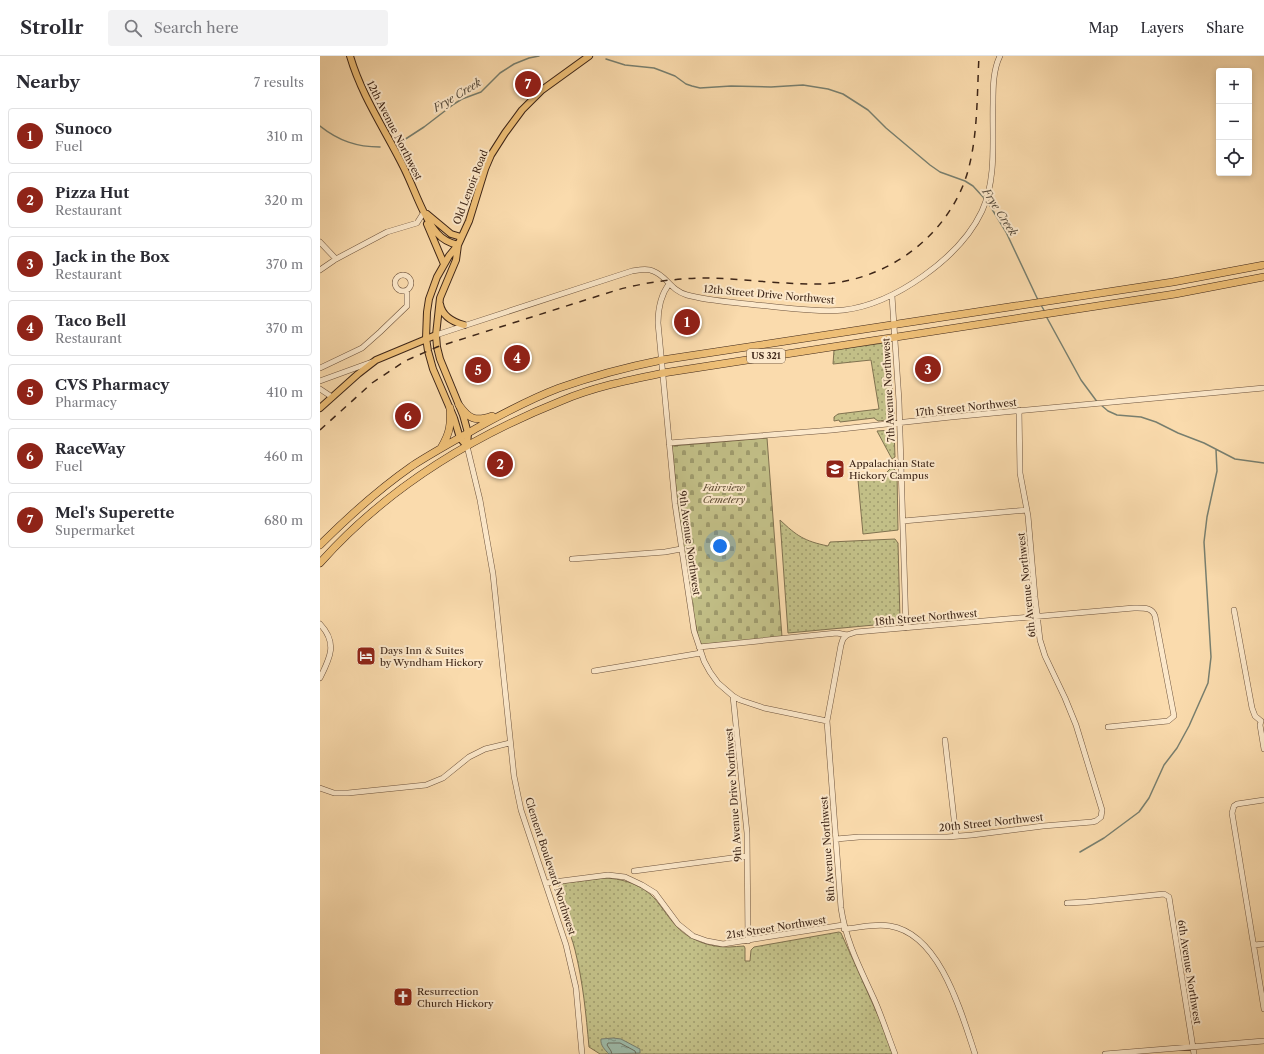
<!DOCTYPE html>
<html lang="en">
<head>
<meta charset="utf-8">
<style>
  :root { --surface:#fff; --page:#f2f2f3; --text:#2b2b33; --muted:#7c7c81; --line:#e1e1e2; --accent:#8f2418 }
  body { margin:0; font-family:"Libre Caslon Text",serif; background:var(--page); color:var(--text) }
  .controls { position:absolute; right:12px; top:12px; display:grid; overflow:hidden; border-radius:4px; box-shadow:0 2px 6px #0003 }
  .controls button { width:36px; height:36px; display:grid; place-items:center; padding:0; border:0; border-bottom:1px solid var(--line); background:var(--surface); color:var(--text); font:20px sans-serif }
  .you { position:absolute; left:400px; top:490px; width:14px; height:14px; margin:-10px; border:3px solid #fff; border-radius:50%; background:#1a73e8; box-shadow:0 0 0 6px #1a73e833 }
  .badge { display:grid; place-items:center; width:26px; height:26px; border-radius:50%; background:var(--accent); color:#fff; font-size:13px; font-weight:700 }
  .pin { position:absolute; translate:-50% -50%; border:2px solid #fff; box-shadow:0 1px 4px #0006 }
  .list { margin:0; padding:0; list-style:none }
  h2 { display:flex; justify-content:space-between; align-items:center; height:52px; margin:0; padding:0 16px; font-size:17px }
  h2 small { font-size:13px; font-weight:400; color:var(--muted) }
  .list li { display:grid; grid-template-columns:26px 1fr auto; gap:12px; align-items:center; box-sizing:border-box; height:56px; margin:0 8px 8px; padding:0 8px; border:1px solid var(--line); border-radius:4px }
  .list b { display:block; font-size:15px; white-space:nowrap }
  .list p { margin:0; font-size:13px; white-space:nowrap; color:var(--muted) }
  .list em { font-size:13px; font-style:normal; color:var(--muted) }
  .icon { flex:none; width:22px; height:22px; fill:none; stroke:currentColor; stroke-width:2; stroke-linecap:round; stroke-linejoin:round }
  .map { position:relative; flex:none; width:944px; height:998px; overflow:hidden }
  header { display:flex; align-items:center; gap:24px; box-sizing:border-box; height:56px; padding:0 20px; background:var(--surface); border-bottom:1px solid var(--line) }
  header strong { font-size:19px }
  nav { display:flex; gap:22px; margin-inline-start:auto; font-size:14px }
  .search { width:280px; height:36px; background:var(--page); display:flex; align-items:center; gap:10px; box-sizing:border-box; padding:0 14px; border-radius:4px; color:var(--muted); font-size:15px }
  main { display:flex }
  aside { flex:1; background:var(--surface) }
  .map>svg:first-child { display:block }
</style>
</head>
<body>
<header>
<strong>Strollr</strong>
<div class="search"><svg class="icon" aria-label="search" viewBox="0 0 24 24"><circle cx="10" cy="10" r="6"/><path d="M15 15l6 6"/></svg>Search here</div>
<nav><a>Map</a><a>Layers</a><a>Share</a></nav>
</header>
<main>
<aside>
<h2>Nearby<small>7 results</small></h2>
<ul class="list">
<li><span class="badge">1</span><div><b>Sunoco</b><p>Fuel</p></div><em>310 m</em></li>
<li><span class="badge">2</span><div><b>Pizza Hut</b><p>Restaurant</p></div><em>320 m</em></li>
<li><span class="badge">3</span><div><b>Jack in the Box</b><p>Restaurant</p></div><em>370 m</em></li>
<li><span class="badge">4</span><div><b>Taco Bell</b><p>Restaurant</p></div><em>370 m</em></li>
<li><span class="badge">5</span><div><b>CVS Pharmacy</b><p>Pharmacy</p></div><em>410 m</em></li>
<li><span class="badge">6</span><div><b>RaceWay</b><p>Fuel</p></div><em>460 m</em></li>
<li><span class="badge">7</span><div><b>Mel's Superette</b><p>Supermarket</p></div><em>680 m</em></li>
</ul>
</aside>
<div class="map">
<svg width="944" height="998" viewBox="0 0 944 998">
  <defs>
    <pattern id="grass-dots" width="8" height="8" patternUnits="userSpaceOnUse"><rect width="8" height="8" fill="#c2bf87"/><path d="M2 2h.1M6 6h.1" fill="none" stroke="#9f9b6d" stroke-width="1.8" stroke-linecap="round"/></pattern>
    <pattern id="cemetery-stones" width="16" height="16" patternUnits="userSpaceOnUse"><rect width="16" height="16" fill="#c2bf87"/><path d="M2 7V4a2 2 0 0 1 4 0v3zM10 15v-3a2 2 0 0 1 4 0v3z" fill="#9f9b6d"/></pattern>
    <pattern id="water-ripples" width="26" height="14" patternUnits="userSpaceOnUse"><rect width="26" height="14" fill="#9ebba9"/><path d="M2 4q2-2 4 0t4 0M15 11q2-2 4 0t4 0" fill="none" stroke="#829889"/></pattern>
  </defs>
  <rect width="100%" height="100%" fill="#fadbad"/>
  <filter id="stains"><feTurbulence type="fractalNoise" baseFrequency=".005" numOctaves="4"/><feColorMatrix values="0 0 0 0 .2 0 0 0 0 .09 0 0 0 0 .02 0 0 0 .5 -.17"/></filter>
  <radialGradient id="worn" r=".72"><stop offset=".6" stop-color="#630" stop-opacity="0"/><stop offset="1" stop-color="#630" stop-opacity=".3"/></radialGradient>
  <!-- grass -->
  <path fill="url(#grass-dots)" stroke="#807250" d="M564,287L570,293L574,357C572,365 565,364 558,365L554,362L520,366L519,364L514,365V361L518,358L559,353L551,304L513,308L514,294Z
    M574,374L575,401L572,403L557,375Z
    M572,411L577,416L578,474L543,478L538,424L563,420Z
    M460,464C477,480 484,485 508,490L510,486L575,483L578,487L580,563L576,567L468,577Z
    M285,822C306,823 326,830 339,848C350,862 358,877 376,884C386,889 397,891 409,891C414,891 419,890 424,890L425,892V905H430L431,894L434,891L519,876L521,877L560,964L573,998H280L269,991C266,958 263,926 255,894C250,874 240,855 236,835L240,829L244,827Z"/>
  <!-- cemetery -->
  <path fill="url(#cemetery-stones)" stroke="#807250" d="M447,382L462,581L380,589C365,524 358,456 352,390Z"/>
  <!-- water -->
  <path fill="url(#water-ripples)" stroke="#787f6f" d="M293,982L301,983L318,992L320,993V997L289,998C285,994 280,989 281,983Z"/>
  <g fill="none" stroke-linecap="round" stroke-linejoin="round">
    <!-- shore -->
    <path stroke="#6e7060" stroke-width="1" d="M292,998L291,995L287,989L288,987H300L315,995L316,998"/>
    <!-- stream -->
    <path stroke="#787f6f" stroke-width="1.5" d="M286,3L305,9L334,12L342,15L355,20L366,28L372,30L380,32L411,30L451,31L483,29L508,33L523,38L548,54L566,72L610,109L620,116L645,125L653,130L664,142
      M0,70C19,85 37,91 60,91
      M84,84L104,71L134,48L142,43L161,36L180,17L194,8L209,2L219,0
      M667,145L686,176L718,244
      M721,249L725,256
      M726,260L761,324L778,347
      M781,349L788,355L797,359L821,361L836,366L858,377L884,387L915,403L944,407
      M760,796L784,782L819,756L829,742L844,709L857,692L869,670L888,627L891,601L884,486L887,461L897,415L896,394"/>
    <defs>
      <path id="minor" d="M0,186L16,203
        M0,214L16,203L67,176L97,167L104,156
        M75 227a8 8 0 1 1 16 0a8 8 0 1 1-16 0Z
        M349,228C340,240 338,253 338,267L355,448L374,575L384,605L390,616L398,627L413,640L420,644L444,652L507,665
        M572,240L579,345L586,572
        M116,279L312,215C319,214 327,212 333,215C347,220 350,234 367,239C389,245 413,246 436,249C462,251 497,257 524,254C574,248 640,202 662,155C677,122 672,83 673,47C673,32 673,14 680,0
        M0,312L42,292L60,276L87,250V234
        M0,325L52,306
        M0,333L12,341
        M349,387L512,374L631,361L944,332
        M147,390L160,444L173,518L194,720L201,754L246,889L256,932L262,998
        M583,465L707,454
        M252,503L345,496L361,493
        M914,554L932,652L935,660L941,665
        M0,568C18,587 10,602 0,622
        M527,579L523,583L521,589L507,665L521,852C526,886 540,912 554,943C562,961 568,980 575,998
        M379,591L517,577L527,579L536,576L814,552C823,552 832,551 835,560L854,660L848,665L788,671
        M274,615L381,597
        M413,640L427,777L428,885
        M941,665L940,669L944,693
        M625,684L636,780
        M0,732L14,737H28L106,729L123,722L149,701L165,693L190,687
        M944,744L917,748L914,750L912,757L944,953
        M516,783L539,781H627L652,779L723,770L772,766L776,765L781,761L782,754L756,669L745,642L725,600L720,584L715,541L708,460L700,417L699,354
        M314,815L427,800
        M226,827L288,819L305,821L322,829L335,837L358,868L373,880L387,885L403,888L523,869
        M747,847L766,846L844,838L849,841L874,998
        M524,873C539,872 555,867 570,870C620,878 641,956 655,998
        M934,889L944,888
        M785,998L944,985"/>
      <path id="major" d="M30,0C42,41 66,75 84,112C95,134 102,159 117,177C123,184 129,187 138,189
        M107,158L131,178L141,181
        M107,168L124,208
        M138,189L136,204L120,242L116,279L117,291L120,303L143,359L148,377L147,390
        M120,248C122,260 133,266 144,269
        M0,352L38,318L56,304L116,279
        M147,390L140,382L134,362L113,313L108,295L106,282L107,256L109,243L117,221L129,200L138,189L149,165L165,113L171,99L185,77L202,54L222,34L269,0"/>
      <path id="highway" d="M139,349C149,363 155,366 172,360
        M121,392C130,377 131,369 130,352
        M0,489C29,460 59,433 92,410C112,397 134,385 155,373C182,358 210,343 239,332C273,320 307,311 342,304L853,226L944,209
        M0,507C65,434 151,381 241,345C274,331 309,324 343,317L855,238L944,221"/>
    </defs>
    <!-- minor casing -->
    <use href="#minor" stroke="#6d533d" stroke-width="6"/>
    <!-- major casing -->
    <use href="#major" stroke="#3e2618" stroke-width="8"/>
    <!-- highway casing -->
    <use href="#highway" stroke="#3e2618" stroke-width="8"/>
    <!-- minor -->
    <use href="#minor" stroke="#fce8ca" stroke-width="5"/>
    <!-- major -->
    <use href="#major" stroke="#edbe76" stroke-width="6"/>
    <!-- highway -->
    <use href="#highway" stroke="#edbe76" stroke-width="7"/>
    <!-- rail -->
    <path stroke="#3e2618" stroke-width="1.5" stroke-dasharray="7 7" stroke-linecap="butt" d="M0,374L52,327L85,305L117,291L297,234C326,226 358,222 389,222C424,223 459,228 494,228C564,229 632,179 649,111C658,75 657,37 659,0"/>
  </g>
  <!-- icons -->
  <defs>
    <symbol id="university-square" viewBox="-11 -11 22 22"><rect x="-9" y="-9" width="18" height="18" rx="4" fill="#8f2418" stroke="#fce8ca"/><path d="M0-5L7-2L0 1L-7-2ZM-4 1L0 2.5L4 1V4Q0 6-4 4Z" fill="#fff"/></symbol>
    <symbol id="hotel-square" viewBox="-11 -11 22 22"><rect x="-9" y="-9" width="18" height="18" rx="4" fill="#8f2418" stroke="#fce8ca"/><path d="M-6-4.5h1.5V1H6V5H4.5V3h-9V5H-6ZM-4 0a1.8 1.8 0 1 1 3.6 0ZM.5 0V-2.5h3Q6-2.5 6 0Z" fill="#fff"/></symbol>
    <symbol id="church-square" viewBox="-11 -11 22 22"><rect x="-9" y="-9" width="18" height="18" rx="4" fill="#8f2418" stroke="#fce8ca"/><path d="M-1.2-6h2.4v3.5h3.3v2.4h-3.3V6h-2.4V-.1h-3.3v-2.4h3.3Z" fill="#fff"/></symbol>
  </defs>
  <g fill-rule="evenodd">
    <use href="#university-square" x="504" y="402" width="22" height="22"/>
    <use href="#hotel-square" x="35" y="589" width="22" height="22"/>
    <use href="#church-square" x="72" y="930" width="22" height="22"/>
  </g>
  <g text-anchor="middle" stroke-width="4" stroke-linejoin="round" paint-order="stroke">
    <!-- shield labels -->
    <rect fill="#fce8ca" stroke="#77604d" stroke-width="1" x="427" y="293" width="38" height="14" rx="3"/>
    <g font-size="9" font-weight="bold" fill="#3e2618">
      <text x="446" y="303">US 321</text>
    </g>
    <!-- street labels -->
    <g font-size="10" fill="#3e2618" stroke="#fce8ca">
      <text transform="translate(75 74) rotate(63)" y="4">12th Avenue Northwest</text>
      <text transform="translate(150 131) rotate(-69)" y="4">Old Lenoir Road</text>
      <text transform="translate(449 238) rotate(5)" y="4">12th Street Drive Northwest</text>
      <text transform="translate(568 334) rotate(-93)" y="4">7th Avenue Northwest</text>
      <text transform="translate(646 351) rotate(-6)" y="4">17th Street Northwest</text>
      <text transform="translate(370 487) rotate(82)" y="4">9th Avenue Northwest</text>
      <text transform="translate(706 529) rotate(-96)" y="4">6th Avenue Northwest</text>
      <text transform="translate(606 561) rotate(-5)" y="4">18th Street Northwest</text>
      <text transform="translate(413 739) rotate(-94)" y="4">9th Avenue Drive Northwest</text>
      <text transform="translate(671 766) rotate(-6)" y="4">20th Street Northwest</text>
      <text transform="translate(507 793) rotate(-94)" y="4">8th Avenue Northwest</text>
      <text transform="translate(231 810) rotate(72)" y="4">Clement Boulevard Northwest</text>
      <text transform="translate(456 871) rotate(-9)" y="4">21st Street Northwest</text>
      <text transform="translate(870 916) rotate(81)" y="4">6th Avenue Northwest</text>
    </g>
    <!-- poi labels -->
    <g font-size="10" fill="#3e2618" stroke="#fce8ca" text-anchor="start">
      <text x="529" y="411">Appalachian State<tspan x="529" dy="12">Hickory Campus</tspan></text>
      <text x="60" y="598">Days Inn &amp; Suites<tspan x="60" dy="12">by Wyndham Hickory</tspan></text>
      <text x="97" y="939">Resurrection<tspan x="97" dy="12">Church Hickory</tspan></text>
    </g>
    <!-- park labels -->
    <g font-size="10" font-style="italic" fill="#5f4c34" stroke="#fce8ca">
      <text x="404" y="435">Fairview<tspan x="404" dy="12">Cemetery</tspan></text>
    </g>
    <!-- water labels -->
    <g font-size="11" font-style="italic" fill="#564b3c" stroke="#fce8ca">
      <text transform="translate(137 39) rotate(-31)" y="4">Frye Creek</text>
      <text transform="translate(680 156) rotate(57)" y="4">Frye Creek</text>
    </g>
  </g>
  <rect width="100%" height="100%" filter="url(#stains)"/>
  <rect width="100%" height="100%" fill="url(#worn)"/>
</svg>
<div class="controls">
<button>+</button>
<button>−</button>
<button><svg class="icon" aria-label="locate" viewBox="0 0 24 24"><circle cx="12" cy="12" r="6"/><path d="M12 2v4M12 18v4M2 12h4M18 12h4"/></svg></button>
</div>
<div class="you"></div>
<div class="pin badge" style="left:367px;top:266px">1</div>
<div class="pin badge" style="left:180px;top:408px">2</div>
<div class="pin badge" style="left:608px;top:313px">3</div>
<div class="pin badge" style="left:197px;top:302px">4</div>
<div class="pin badge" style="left:158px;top:314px">5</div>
<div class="pin badge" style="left:88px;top:360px">6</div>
<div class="pin badge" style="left:208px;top:28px">7</div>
</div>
</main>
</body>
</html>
